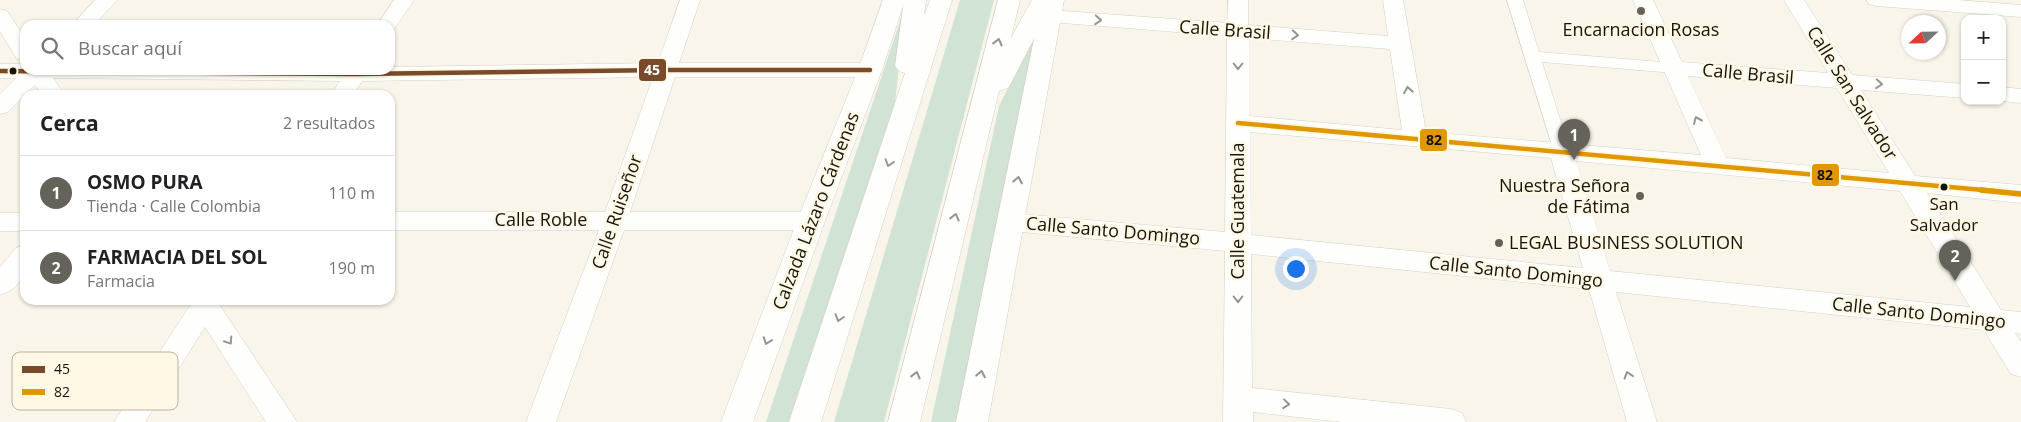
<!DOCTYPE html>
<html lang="es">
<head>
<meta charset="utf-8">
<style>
  :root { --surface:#fff; --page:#f6f6f6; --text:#202124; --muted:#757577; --line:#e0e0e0; --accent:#65625a }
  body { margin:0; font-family:"Open Sans",sans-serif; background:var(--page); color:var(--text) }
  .controls { position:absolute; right:15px; top:15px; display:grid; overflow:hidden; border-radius:10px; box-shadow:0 1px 4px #0004 }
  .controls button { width:45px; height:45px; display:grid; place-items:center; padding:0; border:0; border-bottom:1px solid var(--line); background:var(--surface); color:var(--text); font:25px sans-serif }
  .compass { position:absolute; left:1901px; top:15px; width:45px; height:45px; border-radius:50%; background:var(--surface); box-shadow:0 1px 4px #0004; rotate:248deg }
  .you { position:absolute; left:1295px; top:268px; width:18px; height:18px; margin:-12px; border:4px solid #fff; border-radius:50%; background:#1a73e8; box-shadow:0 0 0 8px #1a73e833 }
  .badge { display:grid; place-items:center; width:32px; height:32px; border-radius:50%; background:var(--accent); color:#fff; font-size:16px; font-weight:700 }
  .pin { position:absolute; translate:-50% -41px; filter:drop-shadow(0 1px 2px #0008) }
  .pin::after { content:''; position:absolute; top:26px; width:18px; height:15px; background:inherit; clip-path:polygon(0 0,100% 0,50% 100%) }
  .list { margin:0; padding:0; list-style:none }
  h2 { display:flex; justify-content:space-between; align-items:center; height:65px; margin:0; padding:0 20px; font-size:21px }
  h2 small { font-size:16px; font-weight:400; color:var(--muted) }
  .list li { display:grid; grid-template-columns:32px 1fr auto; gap:15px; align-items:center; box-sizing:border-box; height:75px; padding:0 20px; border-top:1px solid var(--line) }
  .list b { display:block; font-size:19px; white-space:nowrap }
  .list p { margin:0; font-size:16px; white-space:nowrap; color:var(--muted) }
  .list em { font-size:16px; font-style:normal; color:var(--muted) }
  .icon { flex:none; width:28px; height:28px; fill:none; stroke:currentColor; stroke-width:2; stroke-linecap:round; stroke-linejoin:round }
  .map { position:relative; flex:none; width:2021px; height:422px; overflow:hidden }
  .search { position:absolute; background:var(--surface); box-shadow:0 1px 4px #0004; left:20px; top:20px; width:375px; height:55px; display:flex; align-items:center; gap:12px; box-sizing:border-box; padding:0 18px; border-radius:15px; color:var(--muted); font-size:19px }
  .panel { position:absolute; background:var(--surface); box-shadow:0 1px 4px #0004; left:20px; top:90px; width:375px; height:215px; border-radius:15px }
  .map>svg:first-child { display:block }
</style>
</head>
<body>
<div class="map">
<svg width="2021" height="422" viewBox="0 0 2021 422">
  <rect width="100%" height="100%" fill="#f9f5ea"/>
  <!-- green -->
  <path fill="#d1e3d5" d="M960,0H994L884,422H834Z
    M905,6L892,133L791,422H766Z
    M1043,18L960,422H931L999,106Z"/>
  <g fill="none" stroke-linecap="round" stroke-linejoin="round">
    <defs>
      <path id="pedestrian" d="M1507,0H1523L1539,52L1674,63L1680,64L1682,68L1680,72L1674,73L1542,62L1570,151L1567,155L1561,157L1555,155Z"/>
      <path id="minor" d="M95,0H117L94,25H72Z
        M394,0H414L394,29L390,31V25H377Z
        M680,0H700L679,63H870L878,65L881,70L878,75L870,77H675L630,212H811L820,215L824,221L820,227L811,230H624L556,422H526L599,230H390V212H605L653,77L362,81L353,95H331L340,81L53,78L65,95H43L35,85L8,112L0,114V94L16,78H0V64H25V70H390V67L658,63Z
        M1228,0H1248V25L1388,36L1383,0H1403L1426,132L1701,155L1633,0H1653L1682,62L1828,73L1784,0H1804L1852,75L1965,84V98L1861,90L1915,176L2021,185V203L1927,193L2001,310L2021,312V334L2015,333L2021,342V377L2011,374L1984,330L1616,292L1657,422H1627L1589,289L1251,254L1252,388L1451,409L1462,413L1466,422H1342L1253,412V422H1223L1225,251L1010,231L1001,228L997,222L1001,216L1010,213L1225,232L1227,36L1050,22L1043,20L1040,16L1043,12L1050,10L1228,23ZM1249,38L1390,49L1402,130L1249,116ZM1688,76L1837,88L1889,173L1726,158ZM1250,132L1551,158L1583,268L1251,235ZM1576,161L1900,191L1970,307L1610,271Z
        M1866,0H1957L2021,5V17L1876,6L1869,4Z
        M0,9L7,11L25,38V61L17,59L0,31Z
        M2002,87L2021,89V103L2002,101Z
        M0,213H25V231H0Z
        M25,245C25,268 26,287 0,295V267L16,248Z
        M189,300H221L219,304L297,422H266L205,327L145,422H114L191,304Z"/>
      <path id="secondary" d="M883,0H905L882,70L825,221L753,422H721L797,221L858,70Z
        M1042,0H1064L988,422H956Z"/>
      <path id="motorway" d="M904,0H926L924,16L930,0H952L821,422H789L905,73L899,71L895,66Z
        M998,0H1020L1011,38L1032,0H1054L1011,83L1008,88L999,91L920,422H888Z"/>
    </defs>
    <!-- pedestrian casing -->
    <use href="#pedestrian" stroke="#d3d0c7" stroke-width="1"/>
    <!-- minor casing -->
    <use href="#minor" stroke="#d3d0c7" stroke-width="1"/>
    <!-- secondary casing -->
    <use href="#secondary" stroke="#d3d0c7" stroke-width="1"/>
    <!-- motorway casing -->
    <use href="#motorway" stroke="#d3d0c7" stroke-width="1"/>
    <!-- pedestrian -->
    <use href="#pedestrian" fill="#fefefc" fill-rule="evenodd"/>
    <!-- minor -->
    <use href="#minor" fill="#fefefc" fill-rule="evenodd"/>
    <!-- secondary -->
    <use href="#secondary" fill="#fefefc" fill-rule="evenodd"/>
    <!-- motorway -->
    <use href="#motorway" fill="#fefefc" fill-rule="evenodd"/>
    <defs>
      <path id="bus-1" d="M0,71L355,74L665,70H870"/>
      <path id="bus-2-far1" d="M1238,123L1994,191"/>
      <path id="bus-2" d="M1981,190L2021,194"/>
    </defs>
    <!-- bus-1 casing -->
    <use href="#bus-1" stroke="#fff8e4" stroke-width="8"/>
    <!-- bus-2-far1 casing -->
    <use href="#bus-2-far1" stroke="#fff8e4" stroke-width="8"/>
    <!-- bus-2 casing -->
    <use href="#bus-2" stroke="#fff8e4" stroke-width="9"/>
    <!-- bus-1 -->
    <use href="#bus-1" stroke="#7a4b2a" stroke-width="4.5"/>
    <!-- bus-2-far1 -->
    <use href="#bus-2-far1" stroke="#e09701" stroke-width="4.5"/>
    <!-- bus-2 -->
    <use href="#bus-2" stroke="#e09701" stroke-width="5.5"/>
  </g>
  <!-- one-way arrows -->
  <defs><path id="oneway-chevron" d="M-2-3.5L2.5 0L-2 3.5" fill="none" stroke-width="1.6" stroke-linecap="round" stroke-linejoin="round" transform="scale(1.25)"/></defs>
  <g stroke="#959490">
    <use href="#oneway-chevron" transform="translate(1098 20) rotate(4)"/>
    <use href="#oneway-chevron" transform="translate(1295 35) rotate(4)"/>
    <use href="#oneway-chevron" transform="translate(998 42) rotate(-76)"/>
    <use href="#oneway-chevron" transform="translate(1238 66) rotate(90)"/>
    <use href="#oneway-chevron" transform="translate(1879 84) rotate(5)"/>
    <use href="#oneway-chevron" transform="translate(1408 90) rotate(-99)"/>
    <use href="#oneway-chevron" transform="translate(1697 120) rotate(-114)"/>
    <use href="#oneway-chevron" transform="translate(889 163) rotate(108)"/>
    <use href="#oneway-chevron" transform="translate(1018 180) rotate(-79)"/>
    <use href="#oneway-chevron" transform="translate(955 217) rotate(-76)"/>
    <use href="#oneway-chevron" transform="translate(1238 299) rotate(90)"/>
    <use href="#oneway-chevron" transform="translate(839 318) rotate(108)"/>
    <use href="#oneway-chevron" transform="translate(229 341) rotate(57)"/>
    <use href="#oneway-chevron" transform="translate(767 341) rotate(110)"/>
    <use href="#oneway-chevron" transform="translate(981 374) rotate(-79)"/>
    <use href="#oneway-chevron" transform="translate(916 375) rotate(-76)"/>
    <use href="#oneway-chevron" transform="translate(1628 375) rotate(-107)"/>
    <use href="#oneway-chevron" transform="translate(1286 404) rotate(6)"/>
  </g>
  <!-- markers -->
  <g fill="#65625a" stroke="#fff8e4" stroke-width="2">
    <circle cx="1641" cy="11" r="5"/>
    <circle cx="1640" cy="196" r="5"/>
    <circle cx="1499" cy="243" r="5"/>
  </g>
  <g fill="#15130c" stroke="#fff8e4" stroke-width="2">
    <circle cx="13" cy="71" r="4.5"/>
    <circle cx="1944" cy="187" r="4.5"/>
  </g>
  <g text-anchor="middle" stroke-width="5" stroke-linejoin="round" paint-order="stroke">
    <!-- bus labels -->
    <g font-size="17" fill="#15130c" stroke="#fff8e4">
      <text x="1944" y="210">San<tspan x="1944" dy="21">Salvador</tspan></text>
    </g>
    <!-- street labels -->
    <g font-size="18" fill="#15130c" stroke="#fff8e4">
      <text transform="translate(1225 30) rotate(4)" y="6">Calle Brasil</text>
      <text transform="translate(1748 74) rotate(5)" y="6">Calle Brasil</text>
      <text transform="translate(1852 93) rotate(58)" y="6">Calle San Salvador</text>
      <text transform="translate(816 211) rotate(-69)" y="6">Calzada Lázaro Cárdenas</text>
      <text transform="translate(1238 211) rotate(-90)" y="6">Calle Guatemala</text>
      <text transform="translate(617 212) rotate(-71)" y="6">Calle Ruiseñor</text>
      <text x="541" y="226">Calle Roble</text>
      <text transform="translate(1113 231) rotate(5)" y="6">Calle Santo Domingo</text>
      <text transform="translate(1516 272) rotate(6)" y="6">Calle Santo Domingo</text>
      <text transform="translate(1919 313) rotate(6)" y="6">Calle Santo Domingo</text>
    </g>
    <!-- poi labels -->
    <g font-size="18" fill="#15130c" stroke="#fff8e4">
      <text x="1641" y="36">Encarnacion Rosas</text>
      <text x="1630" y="192" text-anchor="end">Nuestra Señora<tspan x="1630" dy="21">de Fátima</tspan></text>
      <text x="1509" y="249" text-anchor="start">LEGAL BUSINESS SOLUTION</text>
    </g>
  </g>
  <!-- legend -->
  <rect x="12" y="352" width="166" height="58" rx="8" fill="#fff8e4" stroke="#b9b3a3" stroke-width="1"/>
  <rect x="22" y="366" width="23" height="7" fill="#7a4b2a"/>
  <rect x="22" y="389" width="23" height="6" fill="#e09701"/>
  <g font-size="14" fill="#15130c">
    <text x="54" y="374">45</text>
    <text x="54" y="397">82</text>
  </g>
  <g stroke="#fff8e4" stroke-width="2">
    <rect x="638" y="58" width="29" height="24" rx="5" fill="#7a4b2a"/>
    <rect x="1419" y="128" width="29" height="24" rx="5" fill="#e09701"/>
    <rect x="1811" y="163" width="29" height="24" rx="5" fill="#e09701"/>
  </g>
  <g font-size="14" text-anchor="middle" font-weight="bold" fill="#fff">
    <text x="652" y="75">45</text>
  </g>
  <g font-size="14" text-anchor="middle" font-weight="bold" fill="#111">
    <text x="1434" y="145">82</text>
    <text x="1825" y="180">82</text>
  </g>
</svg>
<div class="controls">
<button>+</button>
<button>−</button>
</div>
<svg class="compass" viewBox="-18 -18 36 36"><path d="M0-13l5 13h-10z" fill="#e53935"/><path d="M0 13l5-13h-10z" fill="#757577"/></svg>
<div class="you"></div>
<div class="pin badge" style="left:1574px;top:160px">1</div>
<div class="pin badge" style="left:1955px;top:281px">2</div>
<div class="search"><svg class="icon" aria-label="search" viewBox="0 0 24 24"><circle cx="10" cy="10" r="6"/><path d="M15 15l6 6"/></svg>Buscar aquí</div>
<section class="panel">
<h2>Cerca<small>2 resultados</small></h2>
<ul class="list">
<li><span class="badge">1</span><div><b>OSMO PURA</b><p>Tienda · Calle Colombia</p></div><em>110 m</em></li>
<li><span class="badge">2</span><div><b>FARMACIA DEL SOL</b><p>Farmacia</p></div><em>190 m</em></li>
</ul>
</section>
</div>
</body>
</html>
